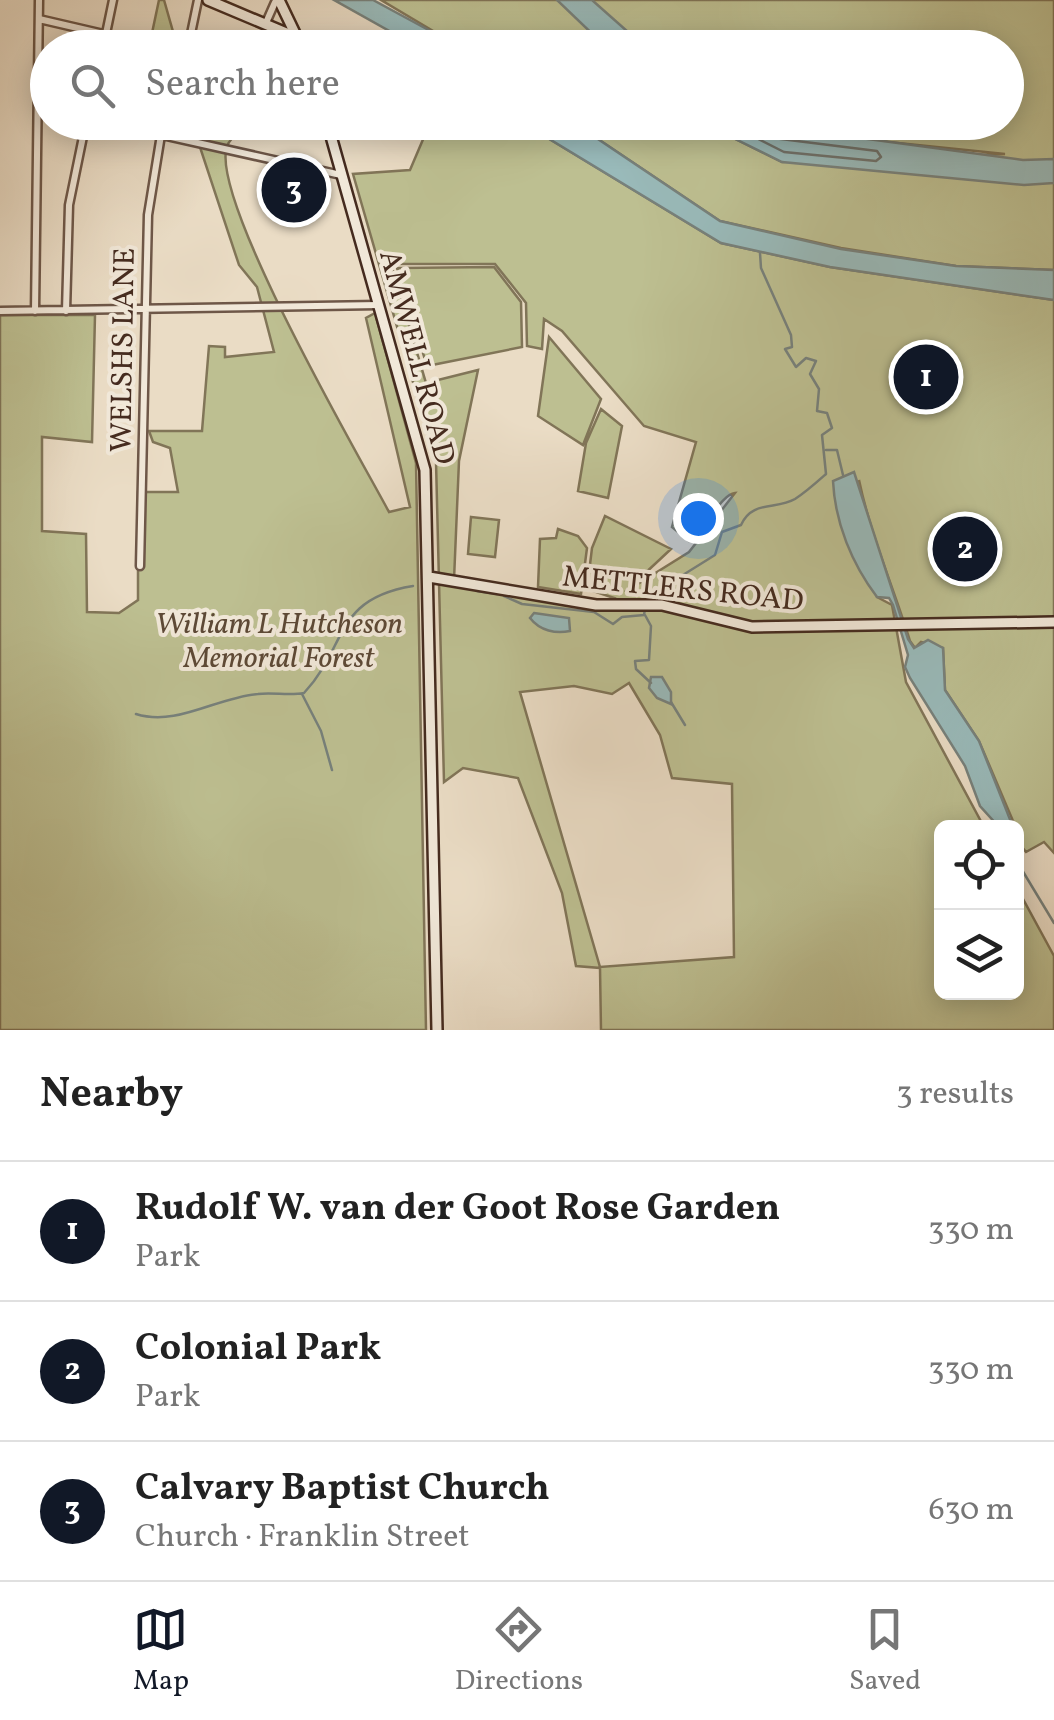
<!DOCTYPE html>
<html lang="en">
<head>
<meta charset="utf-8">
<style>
  :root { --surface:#fff; --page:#f6f6f6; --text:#222; --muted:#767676; --line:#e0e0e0; --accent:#111827 }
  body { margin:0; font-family:Vollkorn,serif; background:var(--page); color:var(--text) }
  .controls { position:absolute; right:30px; bottom:30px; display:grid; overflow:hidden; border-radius:15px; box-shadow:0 5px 25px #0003 }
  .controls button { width:90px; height:90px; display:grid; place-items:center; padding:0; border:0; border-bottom:2px solid var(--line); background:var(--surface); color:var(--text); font:50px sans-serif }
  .you { position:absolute; left:698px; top:518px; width:35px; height:35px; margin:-25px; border:8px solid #fff; border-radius:50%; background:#1a73e8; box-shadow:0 0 0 15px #1a73e833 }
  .badge { display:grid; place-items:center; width:65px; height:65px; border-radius:50%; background:var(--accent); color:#fff; font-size:32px; font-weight:700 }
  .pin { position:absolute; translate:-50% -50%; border:5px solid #fff; box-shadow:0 2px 10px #0006 }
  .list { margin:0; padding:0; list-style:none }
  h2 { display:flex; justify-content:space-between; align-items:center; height:130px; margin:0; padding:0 40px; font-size:42px }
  h2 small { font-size:32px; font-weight:400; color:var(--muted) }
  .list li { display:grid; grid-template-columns:65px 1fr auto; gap:30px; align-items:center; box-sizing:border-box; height:140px; padding:0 40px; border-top:2px solid var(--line) }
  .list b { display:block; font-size:38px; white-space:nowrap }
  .list p { margin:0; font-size:32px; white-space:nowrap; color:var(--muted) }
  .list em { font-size:32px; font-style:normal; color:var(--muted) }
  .icon { flex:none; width:55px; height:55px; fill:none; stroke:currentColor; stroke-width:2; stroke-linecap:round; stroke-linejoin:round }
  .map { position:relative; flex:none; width:1054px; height:1030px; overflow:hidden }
  .search { position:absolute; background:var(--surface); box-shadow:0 5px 25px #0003; left:30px; right:30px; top:30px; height:110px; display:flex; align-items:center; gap:25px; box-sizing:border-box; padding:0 35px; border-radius:55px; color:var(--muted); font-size:38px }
  .sheet { height:550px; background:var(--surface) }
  nav { display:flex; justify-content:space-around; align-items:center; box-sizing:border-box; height:140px; border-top:2px solid var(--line); background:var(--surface); font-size:28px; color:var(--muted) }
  nav a { display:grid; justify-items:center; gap:5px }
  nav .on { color:var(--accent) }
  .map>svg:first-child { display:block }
</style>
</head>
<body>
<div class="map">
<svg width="1054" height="1030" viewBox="0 0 1054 1030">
  <rect width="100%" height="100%" fill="#eadcc5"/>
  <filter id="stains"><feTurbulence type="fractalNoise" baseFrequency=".002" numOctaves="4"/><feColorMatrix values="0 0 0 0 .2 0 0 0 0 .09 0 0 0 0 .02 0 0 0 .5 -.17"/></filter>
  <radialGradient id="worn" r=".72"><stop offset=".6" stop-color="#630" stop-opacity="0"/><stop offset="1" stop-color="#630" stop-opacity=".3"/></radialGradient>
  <!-- green -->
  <path fill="#bdbf91" stroke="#817558" stroke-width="2.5" fill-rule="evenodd" d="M159,0H164L174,35L187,47H165L152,33Z
    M381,0H1054V270L956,266L841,248L720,221L574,123H703L782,162L1005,154L888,142L771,123L1006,122V48L460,47Z
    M192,123H247C242,129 230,138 227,146C209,198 358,454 389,512L410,507L366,318L375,313L416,463L426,1030H0V315H95L92,442L42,437V531L86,534L87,612L119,613L138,600V492H178L170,448L153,442L149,431H202L209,346L225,347V357L274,352L257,287L239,265Z
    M430,123H523L721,243L830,267L1054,300V853L1044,842L1026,852L1017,841L1016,828L979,741L945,690L943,648L921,642L915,648L910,641C893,586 871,537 859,480L877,597L892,605L906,682L984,827L942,828V992H1016L1017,888L1054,956V1030H601L600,968L576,966L562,893L518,778L463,768L444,782L436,462L353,174L410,170ZM391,264H495L526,303L527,346L542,349L544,319L562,331L644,426L696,442L672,527L689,541C706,529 721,494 735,493L689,552L625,592L671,549L605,516L592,548L587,589L614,598L603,606L454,580L459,461L478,370L426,383ZM629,683L660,735L672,778L732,784L734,957L600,967L520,692L574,686L612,694Z
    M494,267L521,302L522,347L427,366L397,268Z
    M549,337L601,399L583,445L538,416Z
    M601,409L622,426L608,498L578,491L586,443Z
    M471,517L499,520L495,557L468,554Z
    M558,529L578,536L587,548L581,594L538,587L540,539L556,538Z"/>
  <!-- water -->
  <path fill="#99baba" stroke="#77817c" stroke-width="2.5" d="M334,0H373L460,47H418Z
    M557,0H592L645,47H606Z
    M523,123H574L720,221L841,249L956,266L1054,270V300L830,267L721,243Z
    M703,123H771L779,127L1023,160L1054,159V183L1024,185L782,162Z
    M854,472L908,639L914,648L928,640L943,648L945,690L979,741L1013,827H999L980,806L965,766L910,678L905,667L908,655L893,605L889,598L877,597C852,564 835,523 833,481Z
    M534,613L569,618L570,631C556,634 540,631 530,618Z
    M651,677H662L671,692V704L657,698L649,688Z"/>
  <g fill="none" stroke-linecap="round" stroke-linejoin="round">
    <!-- shore -->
    <path stroke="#6f726c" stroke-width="2.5" d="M725,122L784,152L876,161L881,157L877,151L773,138L768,122"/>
    <!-- stream -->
    <path stroke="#77817c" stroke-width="2.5" d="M826,450H837L843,475
      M477,591L497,594
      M504,596L522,604L594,612L613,624L622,617L644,615L645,609
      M646,598L715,555L722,532L741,525C752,500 776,510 795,499C806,492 817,482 826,474L822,435L832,428L827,413L817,411L819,389L810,374L816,361L806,358L796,367L785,349L792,347L791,335L761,268L760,253
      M645,615L651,626L649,660L635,661L636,669L651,683
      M302,694L321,731L332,770
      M671,702L685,725
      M136,714C177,727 217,697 258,694C273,692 289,696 304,693C348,646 333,599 413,586
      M1016,860L1054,923"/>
    <defs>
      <path id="street" d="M39,19L164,48
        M265,25L276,0
        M103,48L113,0
        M188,48L198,0
        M104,122L341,175
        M0,311L379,305
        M35,311L39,0
        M66,311L69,205L86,122
        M140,566L148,215L161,135"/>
      <path id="secondary" d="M208,0L298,38
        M279,0L302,48
        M327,122L425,470L437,1030
        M429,577L596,605H662L752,627L1054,622"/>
    </defs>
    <!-- street casing -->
    <use href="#street" stroke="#6e5748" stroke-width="11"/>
    <!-- secondary casing -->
    <use href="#secondary" stroke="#452b1f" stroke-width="14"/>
    <!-- street -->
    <use href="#street" stroke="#f1e8d9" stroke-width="6"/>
    <!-- secondary -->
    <use href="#secondary" stroke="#f1e8d9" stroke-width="9"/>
  </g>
  <g text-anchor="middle" stroke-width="8" stroke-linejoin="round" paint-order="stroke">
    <!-- street labels -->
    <g font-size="30" fill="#452b1f" stroke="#f1e8d9">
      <text transform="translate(122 350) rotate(-89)" y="10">WELSHS LANE</text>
      <text transform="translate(418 357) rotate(75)" y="10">AMWELL ROAD</text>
      <text transform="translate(683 588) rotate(6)" y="10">METTLERS ROAD</text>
    </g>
    <!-- park labels -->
    <g font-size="30" font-style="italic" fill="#5d4936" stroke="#f1e8d9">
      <text x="279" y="633">William L Hutcheson<tspan x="279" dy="34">Memorial Forest</tspan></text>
    </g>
  </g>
  <rect width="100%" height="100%" filter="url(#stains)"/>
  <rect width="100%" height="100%" fill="url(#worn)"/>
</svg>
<div class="controls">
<button><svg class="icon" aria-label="locate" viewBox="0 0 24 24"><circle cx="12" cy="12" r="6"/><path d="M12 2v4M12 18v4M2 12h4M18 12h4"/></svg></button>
<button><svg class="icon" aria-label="layers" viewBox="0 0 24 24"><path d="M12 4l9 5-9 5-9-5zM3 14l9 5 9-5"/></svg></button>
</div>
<div class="you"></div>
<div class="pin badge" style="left:926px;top:377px">1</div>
<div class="pin badge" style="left:965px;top:549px">2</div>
<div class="pin badge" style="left:294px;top:190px">3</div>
<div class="search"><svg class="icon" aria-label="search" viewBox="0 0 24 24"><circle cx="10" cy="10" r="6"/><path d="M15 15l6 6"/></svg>Search here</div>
</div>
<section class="sheet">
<h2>Nearby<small>3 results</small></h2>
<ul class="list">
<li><span class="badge">1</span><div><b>Rudolf W. van der Goot Rose Garden</b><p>Park</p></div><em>330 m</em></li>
<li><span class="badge">2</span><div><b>Colonial Park</b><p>Park</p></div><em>330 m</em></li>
<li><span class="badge">3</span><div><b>Calvary Baptist Church</b><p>Church · Franklin Street</p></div><em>630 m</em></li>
</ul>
</section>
<nav>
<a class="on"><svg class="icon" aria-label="map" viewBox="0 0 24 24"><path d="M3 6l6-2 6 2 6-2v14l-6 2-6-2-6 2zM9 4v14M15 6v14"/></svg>Map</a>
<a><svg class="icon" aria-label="directions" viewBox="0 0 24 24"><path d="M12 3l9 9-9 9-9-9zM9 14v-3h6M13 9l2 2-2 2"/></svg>Directions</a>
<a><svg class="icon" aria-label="saved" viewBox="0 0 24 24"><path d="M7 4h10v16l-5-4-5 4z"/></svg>Saved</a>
</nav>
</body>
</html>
